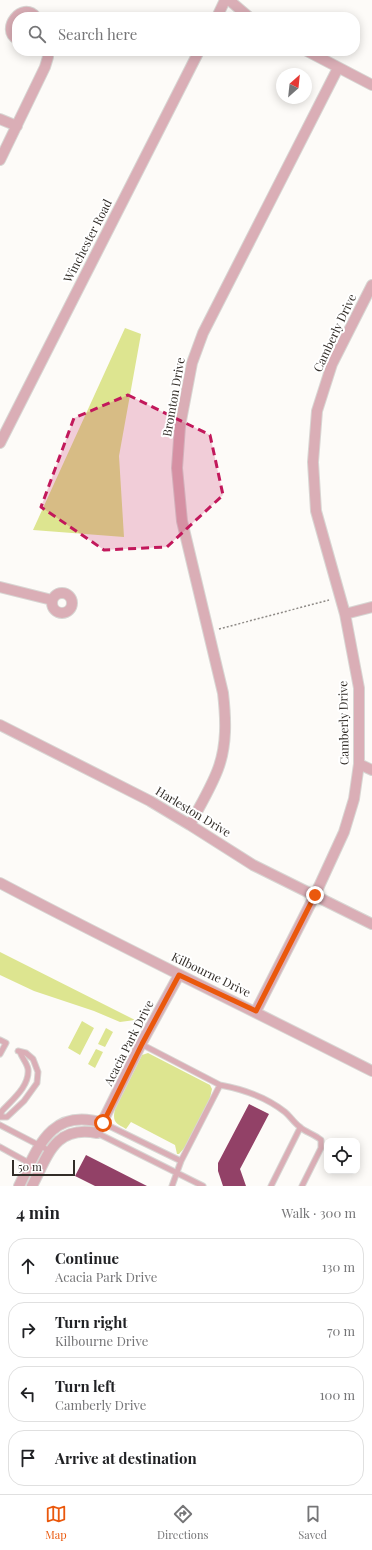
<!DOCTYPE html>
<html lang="en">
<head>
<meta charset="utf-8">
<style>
  :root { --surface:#fff; --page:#f6f6f6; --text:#202124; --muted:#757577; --line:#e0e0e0; --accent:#ea580c }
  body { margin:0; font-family:"Playfair Display",serif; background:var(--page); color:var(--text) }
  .controls { position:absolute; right:12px; bottom:12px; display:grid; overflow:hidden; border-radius:8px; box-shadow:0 2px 10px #0003 }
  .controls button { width:36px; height:36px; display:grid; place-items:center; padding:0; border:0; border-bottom:1px solid var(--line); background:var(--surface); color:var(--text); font:20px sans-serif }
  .compass { position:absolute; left:276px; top:68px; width:36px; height:36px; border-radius:50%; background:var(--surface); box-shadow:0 2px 10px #0003; rotate:27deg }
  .scale { position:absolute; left:12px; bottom:10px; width:63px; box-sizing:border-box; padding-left:4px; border:2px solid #322d28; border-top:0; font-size:11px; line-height:14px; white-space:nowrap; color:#322d28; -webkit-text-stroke:3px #fff; paint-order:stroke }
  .stop { position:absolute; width:12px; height:12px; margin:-9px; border:3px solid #ea580c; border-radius:50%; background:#fff }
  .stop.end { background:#ea580c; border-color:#fff; box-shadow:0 1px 4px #0008 }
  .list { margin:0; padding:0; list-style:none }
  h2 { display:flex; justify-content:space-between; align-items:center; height:52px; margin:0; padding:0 16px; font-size:17px }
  h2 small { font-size:13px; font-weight:400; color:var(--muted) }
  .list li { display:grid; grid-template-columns:26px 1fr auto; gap:12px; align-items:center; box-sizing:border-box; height:56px; margin:0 8px 8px; padding:0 8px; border:1px solid var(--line); border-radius:16px }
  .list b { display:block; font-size:15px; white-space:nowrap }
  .list p { margin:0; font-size:13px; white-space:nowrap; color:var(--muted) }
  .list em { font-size:13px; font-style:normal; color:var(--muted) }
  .icon { flex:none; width:22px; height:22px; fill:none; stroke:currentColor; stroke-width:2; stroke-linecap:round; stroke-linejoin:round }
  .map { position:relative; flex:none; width:372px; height:1186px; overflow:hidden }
  .search { position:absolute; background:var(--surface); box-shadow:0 2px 10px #0003; left:12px; right:12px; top:12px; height:44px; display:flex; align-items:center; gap:10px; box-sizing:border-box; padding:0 14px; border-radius:16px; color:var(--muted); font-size:15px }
  .sheet { height:308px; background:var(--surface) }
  nav { display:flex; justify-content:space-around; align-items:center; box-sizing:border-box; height:56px; border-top:1px solid var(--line); background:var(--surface); font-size:11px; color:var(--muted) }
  nav a { display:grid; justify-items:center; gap:2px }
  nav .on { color:var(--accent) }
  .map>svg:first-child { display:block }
</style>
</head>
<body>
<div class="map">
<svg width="372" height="1186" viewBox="0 0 372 1186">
  <rect width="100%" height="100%" fill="#fdfbf8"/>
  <!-- green -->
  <path fill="#dde590" d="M125,328L141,334L119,456L124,537L33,530Z
    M0,952L135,1020L120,1022L94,1011L34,991L0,975Z
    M82,1021L94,1028L80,1055L68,1048Z
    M106,1028L113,1032L105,1047L98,1044Z
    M96,1049L103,1052L95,1068L88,1064Z
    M148,1053L210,1085L212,1089L210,1098L211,1100L187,1145L179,1154H177L175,1145L131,1122L126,1129C116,1123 112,1123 115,1109L142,1055Z"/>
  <!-- building -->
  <path fill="#924167" d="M249,1104L269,1114L240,1169L246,1186H223L218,1171V1163Z
    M86,1155L147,1186H95L75,1176Z"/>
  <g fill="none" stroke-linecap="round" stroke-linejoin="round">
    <defs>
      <path id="lane" d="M0,1040L6,1043L0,1054
        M141,1044L220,1085
        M0,1116L2,1111C12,1100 30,1086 28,1069C27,1063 22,1058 20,1052
        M0,1117H7L24,1101L37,1083L38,1072L33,1059L26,1053L18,1051
        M103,1123L181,1161
        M0,1125L50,1151
        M97,1133L203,1186
        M0,1147L40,1169
        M172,1186L181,1161L220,1085C242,1089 266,1097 285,1112C290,1116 294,1123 300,1127C305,1132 314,1134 321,1140V1148L302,1186
        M271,1186L300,1128"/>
      <path id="street" d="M229,0L249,17
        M217,17L225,0
        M17,39C0,30 22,0 36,17
        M307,51L372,85
        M0,119L17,126
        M0,160L45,67L48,57L47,51
        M0,443L199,51
        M0,587L52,600
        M52 603a10 10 0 1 1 20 0a10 10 0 1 1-20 0Z
        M345,614L372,607
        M0,725L150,801L190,825L253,865L372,924
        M359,764L372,770
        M190,825C199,807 211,788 218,769C227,745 226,719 223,693L182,521L177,468L180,426L192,363L203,333L338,68
        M0,883C123,948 248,1008 372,1071
        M256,1011L315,895L344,832L354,799L359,764V688L345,614L316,511L313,462L317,411L332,364L372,285
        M19,1186C38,1148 50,1107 103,1123
        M32,1186C48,1155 55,1125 97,1133L141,1044L179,975"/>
    </defs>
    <!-- lane casing -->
    <use href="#lane" stroke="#d8d6d3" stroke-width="7"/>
    <!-- street casing -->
    <use href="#street" stroke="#d8d6d3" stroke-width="12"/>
    <!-- path -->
    <path stroke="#8f8b87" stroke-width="1.5" stroke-dasharray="2 2" stroke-linecap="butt" d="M219,629L329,600"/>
    <!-- lane -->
    <use href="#lane" stroke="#daaeb6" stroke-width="5"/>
    <!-- street -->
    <use href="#street" stroke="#daaeb6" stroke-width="10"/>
  </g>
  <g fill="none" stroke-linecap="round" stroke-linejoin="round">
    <!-- route -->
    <path stroke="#ea580c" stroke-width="5" d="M103,1123L142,1044L179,975L256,1011L315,895"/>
  </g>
  <!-- marked area -->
  <path fill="#c2185b" fill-opacity="0.2" stroke="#c2185b" stroke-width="3" stroke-dasharray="8 5" stroke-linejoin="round" d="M128,395L210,435L223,495L167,547L104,550L41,507L74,418Z"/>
  <g text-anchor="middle" stroke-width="4" stroke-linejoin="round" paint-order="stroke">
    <!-- street labels -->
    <g font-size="12" fill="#322d28" stroke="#fff">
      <text transform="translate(88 241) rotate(-63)" y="4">Winchester Road</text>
      <text transform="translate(335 333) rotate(-65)" y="4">Camberly Drive</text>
      <text transform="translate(174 397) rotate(-80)" y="4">Bromton Drive</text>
      <text transform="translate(344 723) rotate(-91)" y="4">Camberly Drive</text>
      <text transform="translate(193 812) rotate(31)" y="4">Harleston Drive</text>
      <text transform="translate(211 975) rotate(26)" y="4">Kilbourne Drive</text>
      <text transform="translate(129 1043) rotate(-63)" y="4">Acacia Park Drive</text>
    </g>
  </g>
</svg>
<div class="controls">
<button><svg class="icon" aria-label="locate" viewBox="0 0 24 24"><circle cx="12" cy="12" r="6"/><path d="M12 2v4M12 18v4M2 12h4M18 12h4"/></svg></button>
</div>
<svg class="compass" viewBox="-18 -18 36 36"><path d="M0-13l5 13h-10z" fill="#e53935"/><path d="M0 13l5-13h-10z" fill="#757577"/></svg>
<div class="scale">50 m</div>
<div class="stop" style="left:103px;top:1123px"></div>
<div class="stop end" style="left:315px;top:895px"></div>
<div class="search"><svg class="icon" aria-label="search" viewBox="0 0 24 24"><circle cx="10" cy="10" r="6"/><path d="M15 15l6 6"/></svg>Search here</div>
</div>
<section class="sheet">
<h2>4 min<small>Walk · 300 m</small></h2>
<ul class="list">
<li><svg class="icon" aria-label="ahead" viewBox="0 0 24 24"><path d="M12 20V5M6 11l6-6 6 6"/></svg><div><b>Continue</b><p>Acacia Park Drive</p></div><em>130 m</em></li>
<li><svg class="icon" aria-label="right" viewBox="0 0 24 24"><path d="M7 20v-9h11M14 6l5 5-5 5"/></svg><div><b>Turn right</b><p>Kilbourne Drive</p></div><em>70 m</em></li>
<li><svg class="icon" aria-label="left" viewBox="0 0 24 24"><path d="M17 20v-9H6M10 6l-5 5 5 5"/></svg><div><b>Turn left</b><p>Camberly Drive</p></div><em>100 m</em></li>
<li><svg class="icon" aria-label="arrive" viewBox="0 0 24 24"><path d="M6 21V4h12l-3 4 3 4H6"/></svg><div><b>Arrive at destination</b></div></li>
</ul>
</section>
<nav>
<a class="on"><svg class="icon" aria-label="map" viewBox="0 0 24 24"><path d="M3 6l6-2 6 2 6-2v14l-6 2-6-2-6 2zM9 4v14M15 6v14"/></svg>Map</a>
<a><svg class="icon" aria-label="directions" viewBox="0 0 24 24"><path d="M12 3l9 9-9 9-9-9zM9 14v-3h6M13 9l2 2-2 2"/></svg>Directions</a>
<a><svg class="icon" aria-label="saved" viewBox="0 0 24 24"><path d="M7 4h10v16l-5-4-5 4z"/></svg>Saved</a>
</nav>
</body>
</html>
